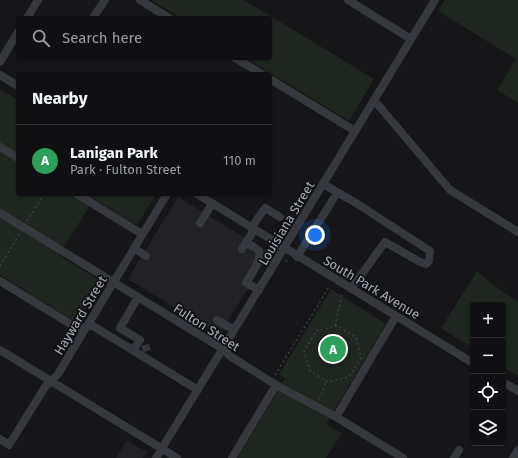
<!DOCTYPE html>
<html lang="en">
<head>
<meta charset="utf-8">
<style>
  :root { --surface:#101012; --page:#19191b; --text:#f1f3f6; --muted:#9c9d9f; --line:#303032; --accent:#f2b134 }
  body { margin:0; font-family:"Fira Sans",sans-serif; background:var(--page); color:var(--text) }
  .controls { position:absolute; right:12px; bottom:12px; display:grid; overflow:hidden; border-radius:4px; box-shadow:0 1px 3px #0004 }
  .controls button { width:36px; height:36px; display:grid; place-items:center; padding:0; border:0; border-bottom:1px solid var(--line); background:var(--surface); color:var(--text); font:20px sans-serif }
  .you { position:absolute; left:315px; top:235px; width:14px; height:14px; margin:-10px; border:3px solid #fff; border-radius:50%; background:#1a73e8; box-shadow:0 0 0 6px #1a73e833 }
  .badge { display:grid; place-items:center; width:26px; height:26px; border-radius:50%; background:var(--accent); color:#fff; font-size:13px; font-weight:700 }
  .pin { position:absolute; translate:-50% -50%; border:2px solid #fff; box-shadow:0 1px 4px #0006 }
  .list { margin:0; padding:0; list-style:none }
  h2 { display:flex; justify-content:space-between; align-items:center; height:52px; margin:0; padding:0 16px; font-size:17px }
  h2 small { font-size:13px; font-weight:400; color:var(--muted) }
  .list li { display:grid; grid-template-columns:26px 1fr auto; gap:12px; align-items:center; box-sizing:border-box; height:72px; padding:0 16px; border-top:1px solid var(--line) }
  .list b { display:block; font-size:15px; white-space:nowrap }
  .list p { margin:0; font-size:13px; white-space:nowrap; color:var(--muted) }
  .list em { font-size:13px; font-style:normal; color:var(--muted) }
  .icon { flex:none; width:22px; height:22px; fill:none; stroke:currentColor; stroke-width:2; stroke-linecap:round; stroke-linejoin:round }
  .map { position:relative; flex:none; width:518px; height:458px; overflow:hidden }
  .search { position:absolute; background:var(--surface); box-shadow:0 1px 3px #0004; left:16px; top:16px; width:256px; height:44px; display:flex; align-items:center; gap:10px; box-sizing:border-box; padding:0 14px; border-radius:4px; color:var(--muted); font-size:15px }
  .panel { position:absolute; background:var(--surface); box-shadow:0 1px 3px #0004; left:16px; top:72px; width:256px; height:124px; border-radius:4px }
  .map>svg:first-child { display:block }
</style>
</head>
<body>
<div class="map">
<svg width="518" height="458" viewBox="0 0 518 458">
  <rect width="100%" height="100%" fill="#161618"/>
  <!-- built -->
  <path fill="#222225" d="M178,197L270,253L219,335L128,279Z
    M127,440L147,452L143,458H116Z"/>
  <!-- green -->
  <path fill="#1e261f" d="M151,0H244L374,79L349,121L246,58H270V18H181Z
    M445,0H518V103L497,90L516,59L438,11Z
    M0,89L18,100V194H156L137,225L94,199L59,255L102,282L77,323L0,275Z
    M477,271L495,286L518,302V376L503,367V305H473V348L441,328Z
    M331,289L386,324L326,424L342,433L326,458H237L285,379L279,374Z"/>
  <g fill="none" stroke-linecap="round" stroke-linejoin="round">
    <!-- minor-tunnel -->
    <path stroke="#333438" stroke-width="8" stroke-dasharray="8 4" stroke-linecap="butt" d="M145,345L147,351"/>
    <!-- path -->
    <path stroke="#3d3f44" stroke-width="1.5" stroke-dasharray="2 3" stroke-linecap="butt" d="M27,221L44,194
      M286,260L287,262
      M0,266L20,233
      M335,326H337L356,337L361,358L349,377L328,382L310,371L304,351L316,331Z
      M335,326L342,295
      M275,375L329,287
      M319,399L323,391L326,380"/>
    <!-- minor -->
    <path stroke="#37383d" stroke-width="8" d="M140,0L169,18
      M348,0L411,39
      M27,18L38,0
      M93,18L105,0
      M235,58L262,74
      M0,62L18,32
      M0,75L18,86
      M270,79L355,131
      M374,100L450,190L518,232
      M0,147L18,158
      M323,184L356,203L430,251L429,261L426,264L420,262L385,242L351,289
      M77,194L142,234
      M197,194L473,363
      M0,213L223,349L230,356L276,385L336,417L403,458
      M200,223L212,204
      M251,228L265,208L280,217
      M246,243C249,245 254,246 257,249C265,255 250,276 246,283L259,290
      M134,248L146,256
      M242,249L254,230
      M297,257L337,193
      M0,281L77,328L93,326L198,390
      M217,320L234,330
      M0,350L177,458
      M133,350L140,340L120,328L138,297
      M503,382L518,391
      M336,417L396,316
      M0,439L9,445L45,387L58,374L167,194
      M156,458L435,0
      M232,458L276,385
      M454,458L459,450
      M513,458L518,450"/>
  </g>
  <g text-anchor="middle" stroke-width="3.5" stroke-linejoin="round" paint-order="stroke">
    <!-- street labels -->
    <g font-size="13" fill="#a8adb8" stroke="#111113">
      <text transform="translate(286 223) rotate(-59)" y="5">Louisiana Street</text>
      <text transform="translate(372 287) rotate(31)" y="5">South Park Avenue</text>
      <text transform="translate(80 315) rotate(-59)" y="5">Hayward Street</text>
      <text transform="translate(207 327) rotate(33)" y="5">Fulton Street</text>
    </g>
  </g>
</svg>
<div class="controls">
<button>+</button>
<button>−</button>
<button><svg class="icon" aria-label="locate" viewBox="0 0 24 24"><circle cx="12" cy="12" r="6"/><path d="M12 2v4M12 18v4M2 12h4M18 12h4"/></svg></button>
<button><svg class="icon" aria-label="layers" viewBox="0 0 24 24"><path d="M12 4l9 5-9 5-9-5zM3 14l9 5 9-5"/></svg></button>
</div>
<div class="you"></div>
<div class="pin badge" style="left:333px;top:349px;background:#2e9e5b">A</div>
<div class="search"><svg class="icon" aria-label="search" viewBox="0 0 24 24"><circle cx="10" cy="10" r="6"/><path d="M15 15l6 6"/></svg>Search here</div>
<section class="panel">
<h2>Nearby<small></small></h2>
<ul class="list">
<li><span class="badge" style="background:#2e9e5b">A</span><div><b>Lanigan Park</b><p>Park · Fulton Street</p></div><em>110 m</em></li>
</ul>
</section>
</div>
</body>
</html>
